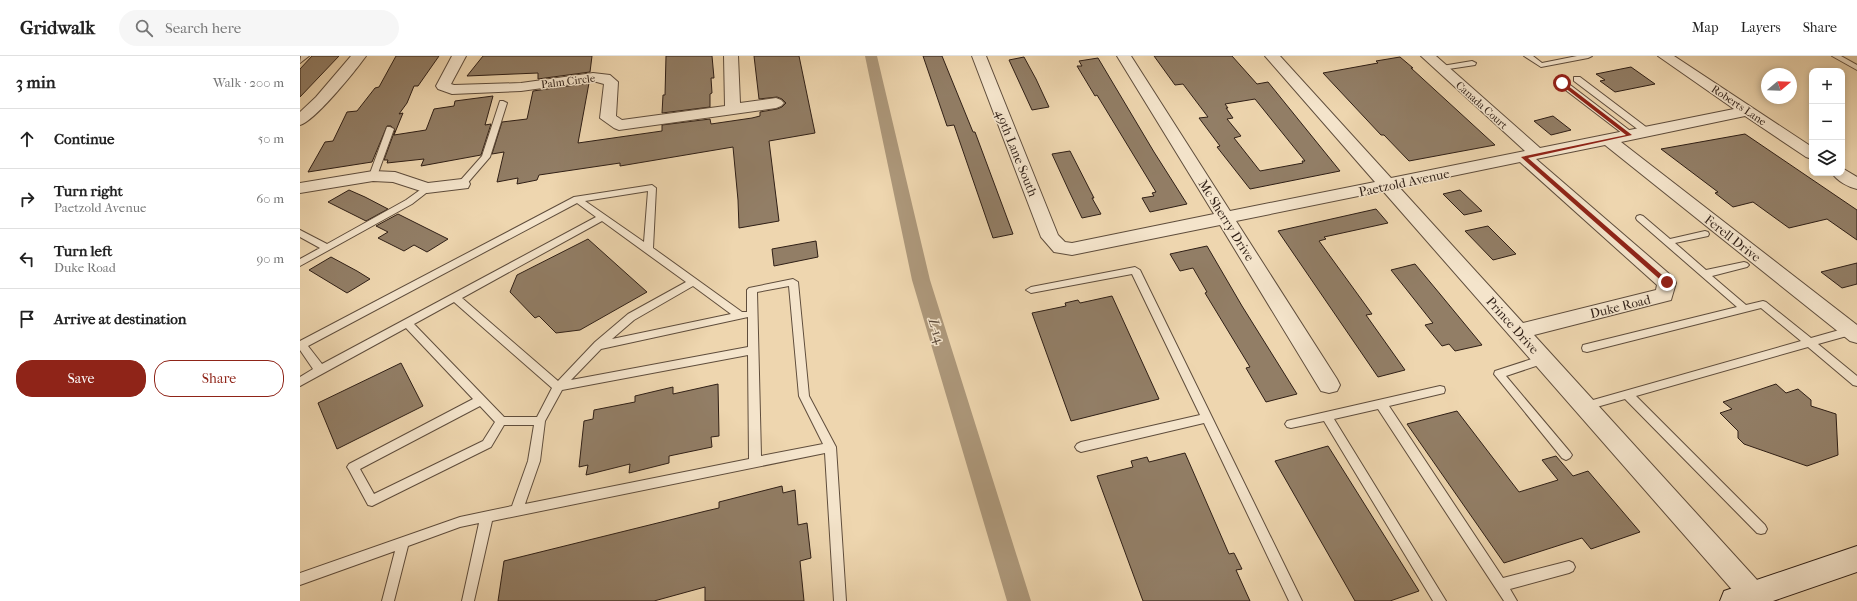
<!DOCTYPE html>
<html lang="en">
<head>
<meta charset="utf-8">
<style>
  :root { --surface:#fff; --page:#f6f6f6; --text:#222; --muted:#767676; --line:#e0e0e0; --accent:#8f2418 }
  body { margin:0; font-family:"IM FELL French Canon",serif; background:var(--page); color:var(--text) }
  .controls { position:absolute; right:12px; top:12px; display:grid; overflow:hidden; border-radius:8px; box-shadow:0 2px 6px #0003 }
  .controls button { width:36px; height:36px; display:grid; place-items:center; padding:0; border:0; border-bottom:1px solid var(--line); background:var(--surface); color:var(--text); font:20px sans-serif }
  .compass { position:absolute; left:1461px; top:12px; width:36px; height:36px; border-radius:50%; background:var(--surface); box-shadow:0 2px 6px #0003; rotate:71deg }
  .stop { position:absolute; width:12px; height:12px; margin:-9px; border:3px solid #8f2418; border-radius:50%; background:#fff }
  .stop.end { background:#8f2418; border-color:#fff; box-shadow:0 1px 4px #0008 }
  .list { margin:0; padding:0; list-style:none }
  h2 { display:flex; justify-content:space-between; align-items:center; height:52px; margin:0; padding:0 16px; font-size:17px }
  h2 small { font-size:13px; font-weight:400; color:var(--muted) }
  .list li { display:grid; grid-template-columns:26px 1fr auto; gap:12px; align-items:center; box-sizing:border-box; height:60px; padding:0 16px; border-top:1px solid var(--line) }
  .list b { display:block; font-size:15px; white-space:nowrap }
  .list p { margin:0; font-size:13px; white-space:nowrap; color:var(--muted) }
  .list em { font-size:13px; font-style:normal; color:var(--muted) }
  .actions { display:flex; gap:8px; padding:12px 16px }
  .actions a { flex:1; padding:9px 0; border:1px solid var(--accent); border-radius:16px; text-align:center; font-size:14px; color:var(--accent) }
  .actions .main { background:var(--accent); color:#fff }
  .icon { flex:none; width:22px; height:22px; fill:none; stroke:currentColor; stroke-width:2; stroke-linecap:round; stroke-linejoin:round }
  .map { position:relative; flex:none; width:1557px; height:545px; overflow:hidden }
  header { display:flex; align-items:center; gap:24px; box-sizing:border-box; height:56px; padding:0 20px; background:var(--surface); border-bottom:1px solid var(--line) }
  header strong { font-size:19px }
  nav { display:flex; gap:22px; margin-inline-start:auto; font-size:14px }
  .search { width:280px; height:36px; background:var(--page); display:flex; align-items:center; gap:10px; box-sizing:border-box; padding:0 14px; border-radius:22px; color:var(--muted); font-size:15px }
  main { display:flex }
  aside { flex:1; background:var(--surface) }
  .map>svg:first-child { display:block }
</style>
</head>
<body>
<header>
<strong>Gridwalk</strong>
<div class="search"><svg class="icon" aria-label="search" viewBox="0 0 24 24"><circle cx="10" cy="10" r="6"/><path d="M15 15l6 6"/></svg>Search here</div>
<nav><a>Map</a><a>Layers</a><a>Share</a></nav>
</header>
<main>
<aside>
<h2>3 min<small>Walk · 200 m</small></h2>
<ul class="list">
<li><svg class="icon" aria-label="ahead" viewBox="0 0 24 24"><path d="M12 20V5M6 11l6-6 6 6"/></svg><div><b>Continue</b></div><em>50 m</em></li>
<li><svg class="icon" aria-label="right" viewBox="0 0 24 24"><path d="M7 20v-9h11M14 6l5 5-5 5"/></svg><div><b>Turn right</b><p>Paetzold Avenue</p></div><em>60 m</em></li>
<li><svg class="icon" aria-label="left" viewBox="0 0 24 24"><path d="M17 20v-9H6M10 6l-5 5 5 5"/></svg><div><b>Turn left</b><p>Duke Road</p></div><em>90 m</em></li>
<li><svg class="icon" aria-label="arrive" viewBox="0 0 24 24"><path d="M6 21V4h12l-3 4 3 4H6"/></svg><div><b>Arrive at destination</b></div></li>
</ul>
<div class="actions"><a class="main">Save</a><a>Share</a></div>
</aside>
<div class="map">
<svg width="1557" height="545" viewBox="0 0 1557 545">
  <rect width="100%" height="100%" fill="#eed6af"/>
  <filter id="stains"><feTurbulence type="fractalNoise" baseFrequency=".005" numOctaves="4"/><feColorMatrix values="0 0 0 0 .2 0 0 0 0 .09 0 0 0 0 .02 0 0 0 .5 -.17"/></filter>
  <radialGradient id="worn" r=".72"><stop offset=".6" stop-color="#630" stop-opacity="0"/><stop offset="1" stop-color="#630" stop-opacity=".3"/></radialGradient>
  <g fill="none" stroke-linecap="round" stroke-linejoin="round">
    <!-- canal -->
    <path fill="#ad987b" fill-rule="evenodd" d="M565,0H577L630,224L731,545H707L612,224Z"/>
  </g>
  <!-- building -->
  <path fill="#927e66" stroke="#2f1f16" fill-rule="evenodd" d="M12,0H39L0,41V13Z
    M96,0H139L118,30H114L107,47L99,58L103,57L94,79L126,74L134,53L154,50L155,45L193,40L185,69L191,68L181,99L121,110L124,103L87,107L88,104H84L95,74L91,70H87L72,106L8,116L25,86L33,85L47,56L57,55L75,32L79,31Z
    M183,0H292L290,16L238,23V17L167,20Z
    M366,0H412L414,22H411L412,37L410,38V51L362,57L363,39H365Z
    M454,0H499L515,77L469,85L479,165L439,172L438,144L433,91L320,110V107L239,119L237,124L217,128L218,122L197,126L204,96L192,98L202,66L227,63L233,35L289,27L278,87L362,75V69L410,63L411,68L452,62L460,60V56L477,53L482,51L486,47L482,43L477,41L459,43Z
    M623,0H642L673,76H675L713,178L693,182L654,69L647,70Z
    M854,0H932L957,28L968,26L1040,115L950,133L917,91L920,90L899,62L908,61L883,28L875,29ZM955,43L1005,105H1002L1003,107L960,115L934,82L941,80L927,63L933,62L926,52H928L925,48Z
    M724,1L736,23L749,51L732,54L709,4Z
    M1100,1L1113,12H1111L1195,89L1109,105L1084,79H1081L1023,17L1078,7L1076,5Z
    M798,2L854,96L887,148L850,156L842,142L854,140L852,137L856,136L797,39L795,40L777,10H782L779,5Z
    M1331,11L1355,28L1315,36L1300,25L1305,24L1296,18Z
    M1253,60L1271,74L1251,79L1234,65Z
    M1445,78L1557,154V184L1527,163L1489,172L1453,146L1433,151L1415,137L1418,136L1361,93Z
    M770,95L794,142H792L801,158L782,162L769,135L752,98Z
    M49,134L65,141L88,153L66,165L28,146Z
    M1160,134L1182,155L1164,159L1143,138Z
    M1076,153L1088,167L1024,181L1026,183L1019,185L1072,258L1066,259L1105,314L1078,321L978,175Z
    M98,158L148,183L127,196L114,189L104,195L78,182L88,176L76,170Z
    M1188,170L1216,198L1193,204L1165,175Z
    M288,183L347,236L280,274L256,277L239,260L235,262L210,236L217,219Z
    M516,185L518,201L474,210L472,193Z
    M907,190L942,250L997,338L966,346L946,312L950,311L905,237L907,236L893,212L880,215L870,198Z
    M31,201L57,215L70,223L47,237L9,214Z
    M1557,207V228L1542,232L1521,216Z
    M1115,208L1140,238L1182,289L1155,295L1149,288L1142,290L1125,269L1133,267L1091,214Z
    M812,240L859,343L771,365L732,257L766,250L765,247L778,244L780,247Z
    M101,307L123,350L37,393L18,347Z
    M418,328L419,380L411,381L412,391L369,400V407L329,417L330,408L286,419L288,409L279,411L284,365L293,363L294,354L335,346V340L373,331V338Z
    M1476,328L1486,337L1498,333L1511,344V350L1536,358L1538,399L1507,410L1444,388L1438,382V375L1420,357L1432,353L1423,346Z
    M1157,355L1219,436L1258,424L1242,404L1256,400L1273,420L1288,415L1340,476L1291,493L1282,482L1204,507L1107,368Z
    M1028,390L1119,535L1090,545H1055L975,405Z
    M885,397L929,498L934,497L942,513L936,514L950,545H843L797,420L833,411L831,405L847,401L849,406Z
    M482,430L483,437L495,434L498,469L507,467L511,502L500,505L504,545H405V531L354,545H198L204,505L406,455L419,452V446Z"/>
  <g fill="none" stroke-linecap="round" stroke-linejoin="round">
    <defs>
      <path id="lane" d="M1,0H9L0,7Z
        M1224,0H1233L1242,7L1277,0H1292L1288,2L1241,11Z
        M1532,0H1541L1557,9V14Z
        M1172,5L1176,7L1175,9L1142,14L1138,12L1142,10Z
        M1274,21H1280L1350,74V78H1344L1274,25Z
        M1259,25H1265L1333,77V81H1327L1259,29Z
        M200,45H203L207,47L190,101L165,130H159V126L182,100Z
        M87,71H90L94,73L77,120L73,123L70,122L69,120Z
        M127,129L130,130V134L112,148L0,210V203L20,192L0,181V174L27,188L106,144Z
        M352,129L356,132L353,192L442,256H447V234L449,232L493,223L498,226L509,340L536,391L546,545H534L525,397L192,465L174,545H162L179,467L160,471L108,490L94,545H82L95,495L0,529V517L160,461L212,450L228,405L234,369H204L191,391L72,450L68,449L49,414L47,411L49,408L173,343L106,272L0,330V321L13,313L0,294V285L274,141ZM348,135L344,186L285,145ZM277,147L296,161L22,308L8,290ZM302,165L386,226L328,258L295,286L258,325L162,242ZM393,230L431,258L312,283L334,264ZM489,230L499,340L523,388L461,400L457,236ZM154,246L252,332L237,361H204L114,268ZM448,261V291L271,324L301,293ZM448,299L449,403L225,448L240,405L245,365L262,334ZM180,350L195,366L183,385L74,438L60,413Z
        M1340,159L1343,160L1370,183L1405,175L1408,176L1409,178L1408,180L1375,187L1406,214L1444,206L1447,207L1449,209L1447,211L1412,220L1446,249L1463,245L1466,246L1511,282L1550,271L1555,275L1554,278L1518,288L1557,320V330L1553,329L1508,291L1336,340L1465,469L1467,473L1465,477L1461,478L1457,477L1325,343L1286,354L1282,353L1281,350L1282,347L1286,346L1501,285L1461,252L1287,296L1283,295L1282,292L1283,289L1287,288L1437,251L1337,164L1336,162L1337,160Z
        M835,211L840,214L1002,545H989L904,367L781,396L777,394L775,391L777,388L781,386L900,359L832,218L731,237L726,234L731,231Z
        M1244,299L1248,300L1249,303L1248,306L1206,320L1270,396L1272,399L1270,402L1266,404L1262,402L1194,318L1195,315Z
        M1140,330L1144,331L1145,334L1144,337L1089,350L1203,522L1269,505L1273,507L1275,511L1273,515L1269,517L1210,533L1217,545H1204L1078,353L1034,363L1146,545H1133L1024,365L991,372L987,371L985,368L987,365L991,364Z"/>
      <path id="street" d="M51,0H66C56,14 15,65 0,69V56L16,41Z
        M152,0H166L151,28L154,29L221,27L293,17L310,19L318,26L316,60L322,64L425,50L424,0H438L440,47L476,42L481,44L484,47L481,50L476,52L319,74L314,72L300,62L304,28L293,25L221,35L152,38L138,33L136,30Z
        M672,0H686L758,179L765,186L772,187L914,158L817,0H831L930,155L1075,126L965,0H980L1091,122L1225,95L1121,0H1136L1240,92L1434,53L1358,0H1374L1512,91V103L1506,101L1445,60L1321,86L1557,269V287L1550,285L1305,89L1236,103L1374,222L1376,227L1371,244L1234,279L1468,536L1472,545H1442L1083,135L936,165L1037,323L1040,329L1037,335L1029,337L1021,335L920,169L772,199L754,196L741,181ZM1220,106L1357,229L1356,234L1223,267L1099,131Z
        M1542,112L1557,121V133C1548,131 1537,125 1532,117H1542Z
        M73,115L95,116L128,127L162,123L168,124L170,128L168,132L127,137L93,126L73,125L0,137V127Z"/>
      <path id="secondary" d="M1557,490V516L1473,545H1420L1424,535Z"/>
    </defs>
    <!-- lane casing -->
    <use href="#lane" stroke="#5f4d3c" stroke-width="2"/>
    <!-- street casing -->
    <use href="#street" stroke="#5f4d3c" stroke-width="2"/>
    <!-- secondary casing -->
    <use href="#secondary" stroke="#2f1f16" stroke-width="2"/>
    <!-- lane -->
    <use href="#lane" fill="#f4e4cb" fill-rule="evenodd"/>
    <!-- street -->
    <use href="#street" fill="#f4e4cb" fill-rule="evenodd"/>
    <!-- secondary -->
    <use href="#secondary" fill="#f4e4cb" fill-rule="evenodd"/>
  </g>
  <!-- route -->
  <path fill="#8f2418" d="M1260,26H1263L1332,79L1228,102L1369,225V228H1365L1221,101L1326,79L1260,28Z"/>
  <g text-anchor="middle" stroke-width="3" stroke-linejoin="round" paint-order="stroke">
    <!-- far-street labels -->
    <g font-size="11" fill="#2f1f16" stroke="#f4e4cb">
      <text transform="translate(268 25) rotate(-7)" y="4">Palm Circle</text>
      <text transform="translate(1182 49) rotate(42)" y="4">Canada Court</text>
      <text transform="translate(1439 49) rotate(34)" y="4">Roberts Lane</text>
    </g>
    <!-- street labels -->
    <g font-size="13" fill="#2f1f16" stroke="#f4e4cb">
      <text transform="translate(717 97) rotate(68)" y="5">49th Lane South</text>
      <text transform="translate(1104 126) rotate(-12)" y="5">Paetzold Avenue</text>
      <text transform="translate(927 164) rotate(58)" y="5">Mc Sherry Drive</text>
      <text transform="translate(1433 182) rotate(38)" y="5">Ferell Drive</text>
      <text transform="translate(1320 250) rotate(-14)" y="5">Duke Road</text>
      <text transform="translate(1213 269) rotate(48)" y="5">Prince Drive</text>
    </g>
    <!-- water labels -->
    <g font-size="14" font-style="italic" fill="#5b4939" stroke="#f4e4cb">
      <text transform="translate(637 275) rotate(73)" y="5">L-14</text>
    </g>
  </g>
  <rect width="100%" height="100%" filter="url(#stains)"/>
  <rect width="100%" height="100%" fill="url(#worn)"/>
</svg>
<div class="controls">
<button>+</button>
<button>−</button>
<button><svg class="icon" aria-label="layers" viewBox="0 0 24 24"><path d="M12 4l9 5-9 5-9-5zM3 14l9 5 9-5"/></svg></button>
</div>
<svg class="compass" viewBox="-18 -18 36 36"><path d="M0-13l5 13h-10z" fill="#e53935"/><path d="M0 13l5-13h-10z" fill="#767676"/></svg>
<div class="stop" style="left:1262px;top:27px"></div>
<div class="stop end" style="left:1367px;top:226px"></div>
</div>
</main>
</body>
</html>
